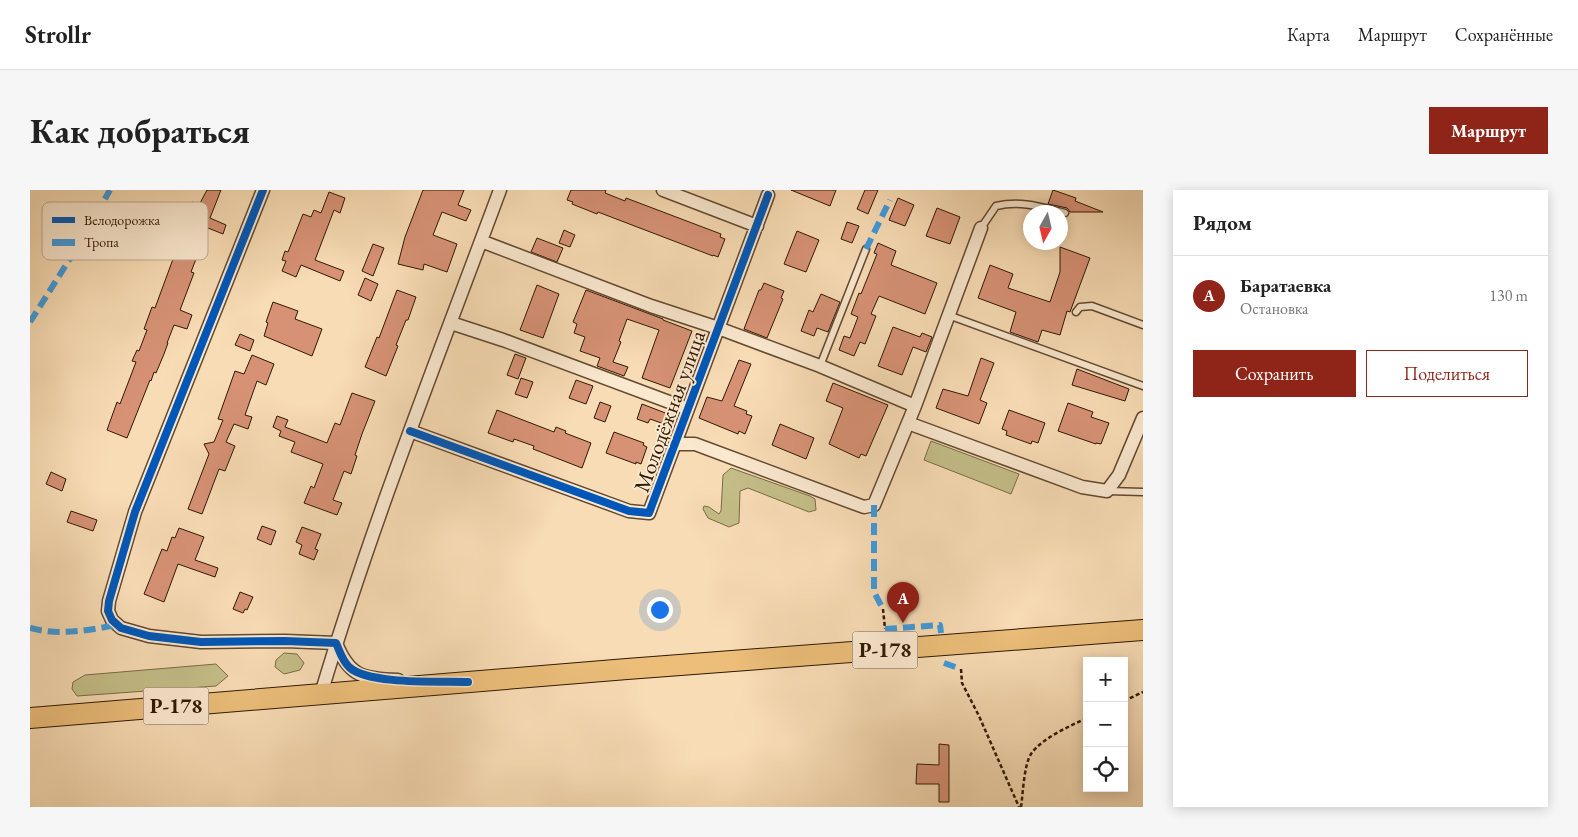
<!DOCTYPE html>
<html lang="ru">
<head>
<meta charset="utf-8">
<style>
  :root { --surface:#fff; --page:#f6f6f6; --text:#222; --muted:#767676; --line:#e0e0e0; --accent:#8f2418 }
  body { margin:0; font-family:"EB Garamond",serif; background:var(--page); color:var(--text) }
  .controls { position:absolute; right:15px; bottom:15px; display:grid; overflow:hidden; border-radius:0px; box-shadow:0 2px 12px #0003 }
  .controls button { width:45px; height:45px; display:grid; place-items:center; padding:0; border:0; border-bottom:1px solid var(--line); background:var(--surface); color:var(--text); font:25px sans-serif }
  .compass { position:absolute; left:993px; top:15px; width:45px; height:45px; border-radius:50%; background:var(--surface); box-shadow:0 2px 12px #0003; rotate:188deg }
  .you { position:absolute; left:629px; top:419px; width:18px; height:18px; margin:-12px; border:4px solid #fff; border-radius:50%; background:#1a73e8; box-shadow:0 0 0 8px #1a73e833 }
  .badge { display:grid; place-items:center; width:32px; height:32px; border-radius:50%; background:var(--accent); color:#fff; font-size:16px; font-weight:700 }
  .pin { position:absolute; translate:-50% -41px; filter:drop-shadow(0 1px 2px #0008) }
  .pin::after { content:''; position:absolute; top:26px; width:18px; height:15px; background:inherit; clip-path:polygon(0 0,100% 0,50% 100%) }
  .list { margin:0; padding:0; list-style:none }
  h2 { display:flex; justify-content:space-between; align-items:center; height:65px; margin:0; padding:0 20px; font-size:21px }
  h2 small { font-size:16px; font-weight:400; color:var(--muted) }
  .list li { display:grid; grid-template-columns:32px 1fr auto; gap:15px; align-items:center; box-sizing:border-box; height:80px; padding:0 20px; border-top:1px solid var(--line) }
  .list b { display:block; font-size:19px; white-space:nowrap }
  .list p { margin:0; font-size:16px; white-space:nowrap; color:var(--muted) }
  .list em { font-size:16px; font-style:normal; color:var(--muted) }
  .actions { display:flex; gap:10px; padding:15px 20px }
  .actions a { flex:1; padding:11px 0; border:1px solid var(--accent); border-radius:0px; text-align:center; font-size:18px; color:var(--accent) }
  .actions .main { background:var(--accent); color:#fff }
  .icon { flex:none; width:28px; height:28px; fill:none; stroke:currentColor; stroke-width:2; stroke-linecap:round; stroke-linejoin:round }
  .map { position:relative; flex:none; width:1113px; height:617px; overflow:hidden; border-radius:0px }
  header { display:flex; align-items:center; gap:30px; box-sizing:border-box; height:70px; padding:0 25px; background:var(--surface); border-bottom:1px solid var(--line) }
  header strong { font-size:24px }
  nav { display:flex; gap:28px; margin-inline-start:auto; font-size:18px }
  .intro { display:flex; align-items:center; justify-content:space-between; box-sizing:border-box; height:120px; padding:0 30px }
  h1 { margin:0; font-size:35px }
  .button { padding:12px 22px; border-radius:0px; background:var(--accent); color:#fff; font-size:18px; font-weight:700 }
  main { display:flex; gap:30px; padding:0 30px }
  aside { flex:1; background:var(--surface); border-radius:0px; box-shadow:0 2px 12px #0003 }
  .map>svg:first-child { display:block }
</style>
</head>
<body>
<header>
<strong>Strollr</strong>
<nav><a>Карта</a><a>Маршрут</a><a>Сохранённые</a></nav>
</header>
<div class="intro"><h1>Как добраться</h1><a class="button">Маршрут</a></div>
<main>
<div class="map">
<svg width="1113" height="617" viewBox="0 0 1113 617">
  <rect width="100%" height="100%" fill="#f8dcb5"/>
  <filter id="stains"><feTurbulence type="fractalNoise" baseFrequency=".004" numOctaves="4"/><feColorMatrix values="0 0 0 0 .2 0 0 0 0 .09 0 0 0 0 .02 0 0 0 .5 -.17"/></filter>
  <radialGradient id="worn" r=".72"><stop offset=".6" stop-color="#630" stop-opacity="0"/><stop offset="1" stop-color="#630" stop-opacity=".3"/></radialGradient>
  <!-- green -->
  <path fill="#c4be88" stroke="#7a6b46" d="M901,251L989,284L981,304L894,270Z
    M701,278L780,306L785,309L786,320L779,322L718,298L710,301L709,333L699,337L678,328L673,319L674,316L679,317L689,324L691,321L693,285Z
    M254,463L267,464L274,473L270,480L254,484L245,477L246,470Z
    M186,474L198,486L186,496L47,506L42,499L43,492L55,485Z"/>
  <!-- building -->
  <path fill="#d79276" stroke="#301803" d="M177,0H191L180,28L196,35L193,44L178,38L161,82L164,83L150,120L162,125L157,139L144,135L137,153H138L134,164L126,183L124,182L121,191L120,190L97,248L77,240L87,212L90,214L106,172L102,171L107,160L109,161L117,140L114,139L122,117L125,118L146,61L143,60L162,12L169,15Z
    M393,0H434L428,15L441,20L436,31L412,22L403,45L427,54L417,82L394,74L393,80L368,74L375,47Z
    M541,0H576L575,3L595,11L596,8L691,44L690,47L695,49L688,67L683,65V66L568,22L567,24L542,14L543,12L537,10Z
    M761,0H806L800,16Z
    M835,0H848L838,24L827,19Z
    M1023,0L1046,8L1045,11L1073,22H1040L1037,18L1018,14Z
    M299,2L315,8L310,23L304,20L285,70L314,81L310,91L271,75L266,87L252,81L256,71L252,70L255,61L258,62L273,24L281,27L284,20L291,23Z
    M868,8L884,15L875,36L859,30Z
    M907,18L930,27L920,54L896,46Z
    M817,32L829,36L822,53L811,49Z
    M534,40L545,45L540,57L529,53Z
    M767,41L789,50L776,82L754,74Z
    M507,48L533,58L527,72L501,62Z
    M848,53L866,61L861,75L907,93L895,124L849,106L841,124L846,126L835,154L830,152L824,166L809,160L814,146L820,148L828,127L821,124L829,103L831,104L847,64L844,63Z
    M343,54L354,58L343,86L332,81Z
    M1030,57L1060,68L1040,122L1037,121L1030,145L1012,140L1008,152L980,142L986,122L948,108L960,75L983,84L978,98L1020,112L1030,82Z
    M335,88L348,94L341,111L328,105Z
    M734,93L754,101L751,108L753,109L737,148L714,139L729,100H731Z
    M507,95L529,104L513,148L490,140Z
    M367,100L386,107L378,130H376L366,155L368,156L356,186L335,177L347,147L349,148Z
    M556,100L633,129V130L662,141L640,198L612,188L629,140L597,129L589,151L591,152L583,172L598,177L594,186L567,176L570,168L550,161L555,147L544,143L547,134L543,132Z
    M791,104L810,112L798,142L787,138L784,146L771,141L779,120L783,122Z
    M243,112L268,121L265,129L292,139L282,166L234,146L238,133L236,132Z
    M863,137L890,147L892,143L902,147L896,162L883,157L872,185L848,176Z
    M210,144L224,150L220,161L205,155Z
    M485,164L496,168L488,189L477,185Z
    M222,165L244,174L236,195L227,191L215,225L222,227L218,239L204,234L196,252L205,256L195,281L189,279L172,324L158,319L179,264L174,254L184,252L193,230L188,229L205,181L214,184Z
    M951,168L964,173L950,210L957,213L949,234L906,218L913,199L938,206Z
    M709,170L721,174L704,216L717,221L716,224L722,226L715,244L709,241L708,244L669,228L677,207L692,211Z
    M1047,179L1099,199L1095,211L1042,195Z
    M491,188L503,192L497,208L485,204Z
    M546,190L563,196L556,214L539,208Z
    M803,193L858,215L836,266L831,264L829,268L799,254L813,218L796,211Z
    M322,203L345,211L332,244L325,265L327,266L321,284L314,281L303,310L312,313L307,325L274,313L281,296L284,298L293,274L261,262L265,252L249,246L251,241L243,237L247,226L258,230L255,237L297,253L305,233L310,235Z
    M570,212L581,216L575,232L564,228Z
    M1038,213L1063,222L1061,227L1079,233L1071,254L1066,253V254L1028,241Z
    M612,214L638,224L634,234L620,229L618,233L607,229Z
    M467,220L524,242L526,237L536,241L535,243L561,253L552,278L503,259L504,256L484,249L483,252L458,243Z
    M979,220L1015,233L1008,253L1002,251L1001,254L976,245L977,241L972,239Z
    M750,234L784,248L776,269L742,255Z
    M584,242L614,253L613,255L617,257L611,274L606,272V274L576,263Z
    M21,282L36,289L32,301L16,294Z
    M41,321L67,330L63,341L37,332Z
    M232,336L246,341L241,355L227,349Z
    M272,337L291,344L285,359L288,360L284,370L269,364L272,355L266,352Z
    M149,338L174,347L165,370L188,378L185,387L148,374L134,412L114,404L132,359L137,361L142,347L145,348Z
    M210,402L223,407L217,420L215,419L213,423L203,419Z
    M909,554L919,555V612H909V594H886L887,574L909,575Z"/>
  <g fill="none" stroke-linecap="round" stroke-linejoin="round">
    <defs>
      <path id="service" d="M951,38L966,16C991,10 1011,17 1035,23
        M1046,122L1050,117L1062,116L1113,135
        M918,125L1113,196
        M790,176L836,59
        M1078,301L1113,302"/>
      <path id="minor" d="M233,0L105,322L79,411L78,421L82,430L91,438L119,446L171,452L255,451L306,453C319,487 334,489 368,490
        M633,0L727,36
        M451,51L621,116L688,138L790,176L885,216
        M421,133L473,150L658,219
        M878,233L1052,297L1077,301L1089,285L1113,228
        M380,241L599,321L619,323L738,5
        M645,254H665L834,317L844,315L885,216L951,38
        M291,504C342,333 408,167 470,0"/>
      <path id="trunk" d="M0,528L597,479L1113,440"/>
    </defs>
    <!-- service casing -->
    <use href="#service" stroke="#624930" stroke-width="9"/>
    <!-- minor casing -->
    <use href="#minor" stroke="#624930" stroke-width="15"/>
    <!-- trunk casing -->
    <use href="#trunk" stroke="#301803" stroke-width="22"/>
    <!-- path -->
    <path stroke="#301803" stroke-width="2.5" stroke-dasharray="4 2.5" stroke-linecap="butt" d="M853,419L855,439
      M931,479L932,493L949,526L989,617
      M1094,511L1113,502
      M991,617C993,603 994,575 1001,564C1012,548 1040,536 1057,528"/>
    <!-- service -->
    <use href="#service" stroke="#fae8cf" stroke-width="6"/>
    <!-- minor -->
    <use href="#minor" stroke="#fae8cf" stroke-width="12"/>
    <!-- trunk -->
    <use href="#trunk" stroke="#ecbe7a" stroke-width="20"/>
    <!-- quiet -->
    <path stroke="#3e9add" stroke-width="6" stroke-dasharray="12 6" stroke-linecap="butt" d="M836,59L860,10
      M0,132L48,56L80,0
      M844,315V402L853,419
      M0,438C29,446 59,440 87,435
      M855,439L910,435L911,443
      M914,473L931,479"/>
    <defs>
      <path id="cycleway" d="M233,0L105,322L79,411L78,421L82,430L91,438L119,446L171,452L255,451L306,453C310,462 312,470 319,477C338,495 411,491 438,492
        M380,241L599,321L619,323L738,5"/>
    </defs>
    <!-- cycleway casing -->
    <use href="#cycleway" stroke="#fae8cf" stroke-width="11"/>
    <!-- cycleway -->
    <use href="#cycleway" stroke="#0057b8" stroke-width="8"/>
  </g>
  <g text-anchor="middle" stroke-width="4" stroke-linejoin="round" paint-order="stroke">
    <!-- shield labels -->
    <g fill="#fae8cf" stroke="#6d5640" stroke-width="1">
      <rect x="822.5" y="441.5" width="65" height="37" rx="4"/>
      <rect x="113.5" y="497.5" width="65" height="37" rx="4"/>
    </g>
    <g font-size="21" font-weight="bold" fill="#301803">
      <text x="855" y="467">Р-178</text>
      <text x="146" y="523">Р-178</text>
    </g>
    <!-- street labels -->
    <g font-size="22" fill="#301803" stroke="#fae8cf">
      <text transform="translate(639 221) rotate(-70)" y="8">Молодёжная улица</text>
    </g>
  </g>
  <!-- legend -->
  <rect x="12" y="12" width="166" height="58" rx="8" fill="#fae8cf" stroke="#bdaa92" stroke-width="1"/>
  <rect x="22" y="27" width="23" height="6" fill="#0057b8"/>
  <rect x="22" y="49" width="23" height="7" fill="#3e9add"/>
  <g font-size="14" fill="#301803">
    <text x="54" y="35">Велодорожка</text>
    <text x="54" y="57">Тропа</text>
  </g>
  <rect width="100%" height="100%" filter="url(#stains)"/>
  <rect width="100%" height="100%" fill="url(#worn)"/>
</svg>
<div class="controls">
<button>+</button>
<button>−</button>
<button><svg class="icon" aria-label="locate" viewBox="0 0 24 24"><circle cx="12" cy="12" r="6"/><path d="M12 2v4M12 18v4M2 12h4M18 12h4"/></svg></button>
</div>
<svg class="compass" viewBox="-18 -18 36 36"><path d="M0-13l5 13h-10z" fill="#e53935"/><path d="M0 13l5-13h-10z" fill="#767676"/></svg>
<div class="you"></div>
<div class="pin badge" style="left:873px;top:433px">A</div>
</div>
<aside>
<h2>Рядом<small></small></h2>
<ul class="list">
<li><span class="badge">A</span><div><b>Баратаевка</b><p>Остановка</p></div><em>130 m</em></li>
</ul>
<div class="actions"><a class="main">Сохранить</a><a>Поделиться</a></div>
</aside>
</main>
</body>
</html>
